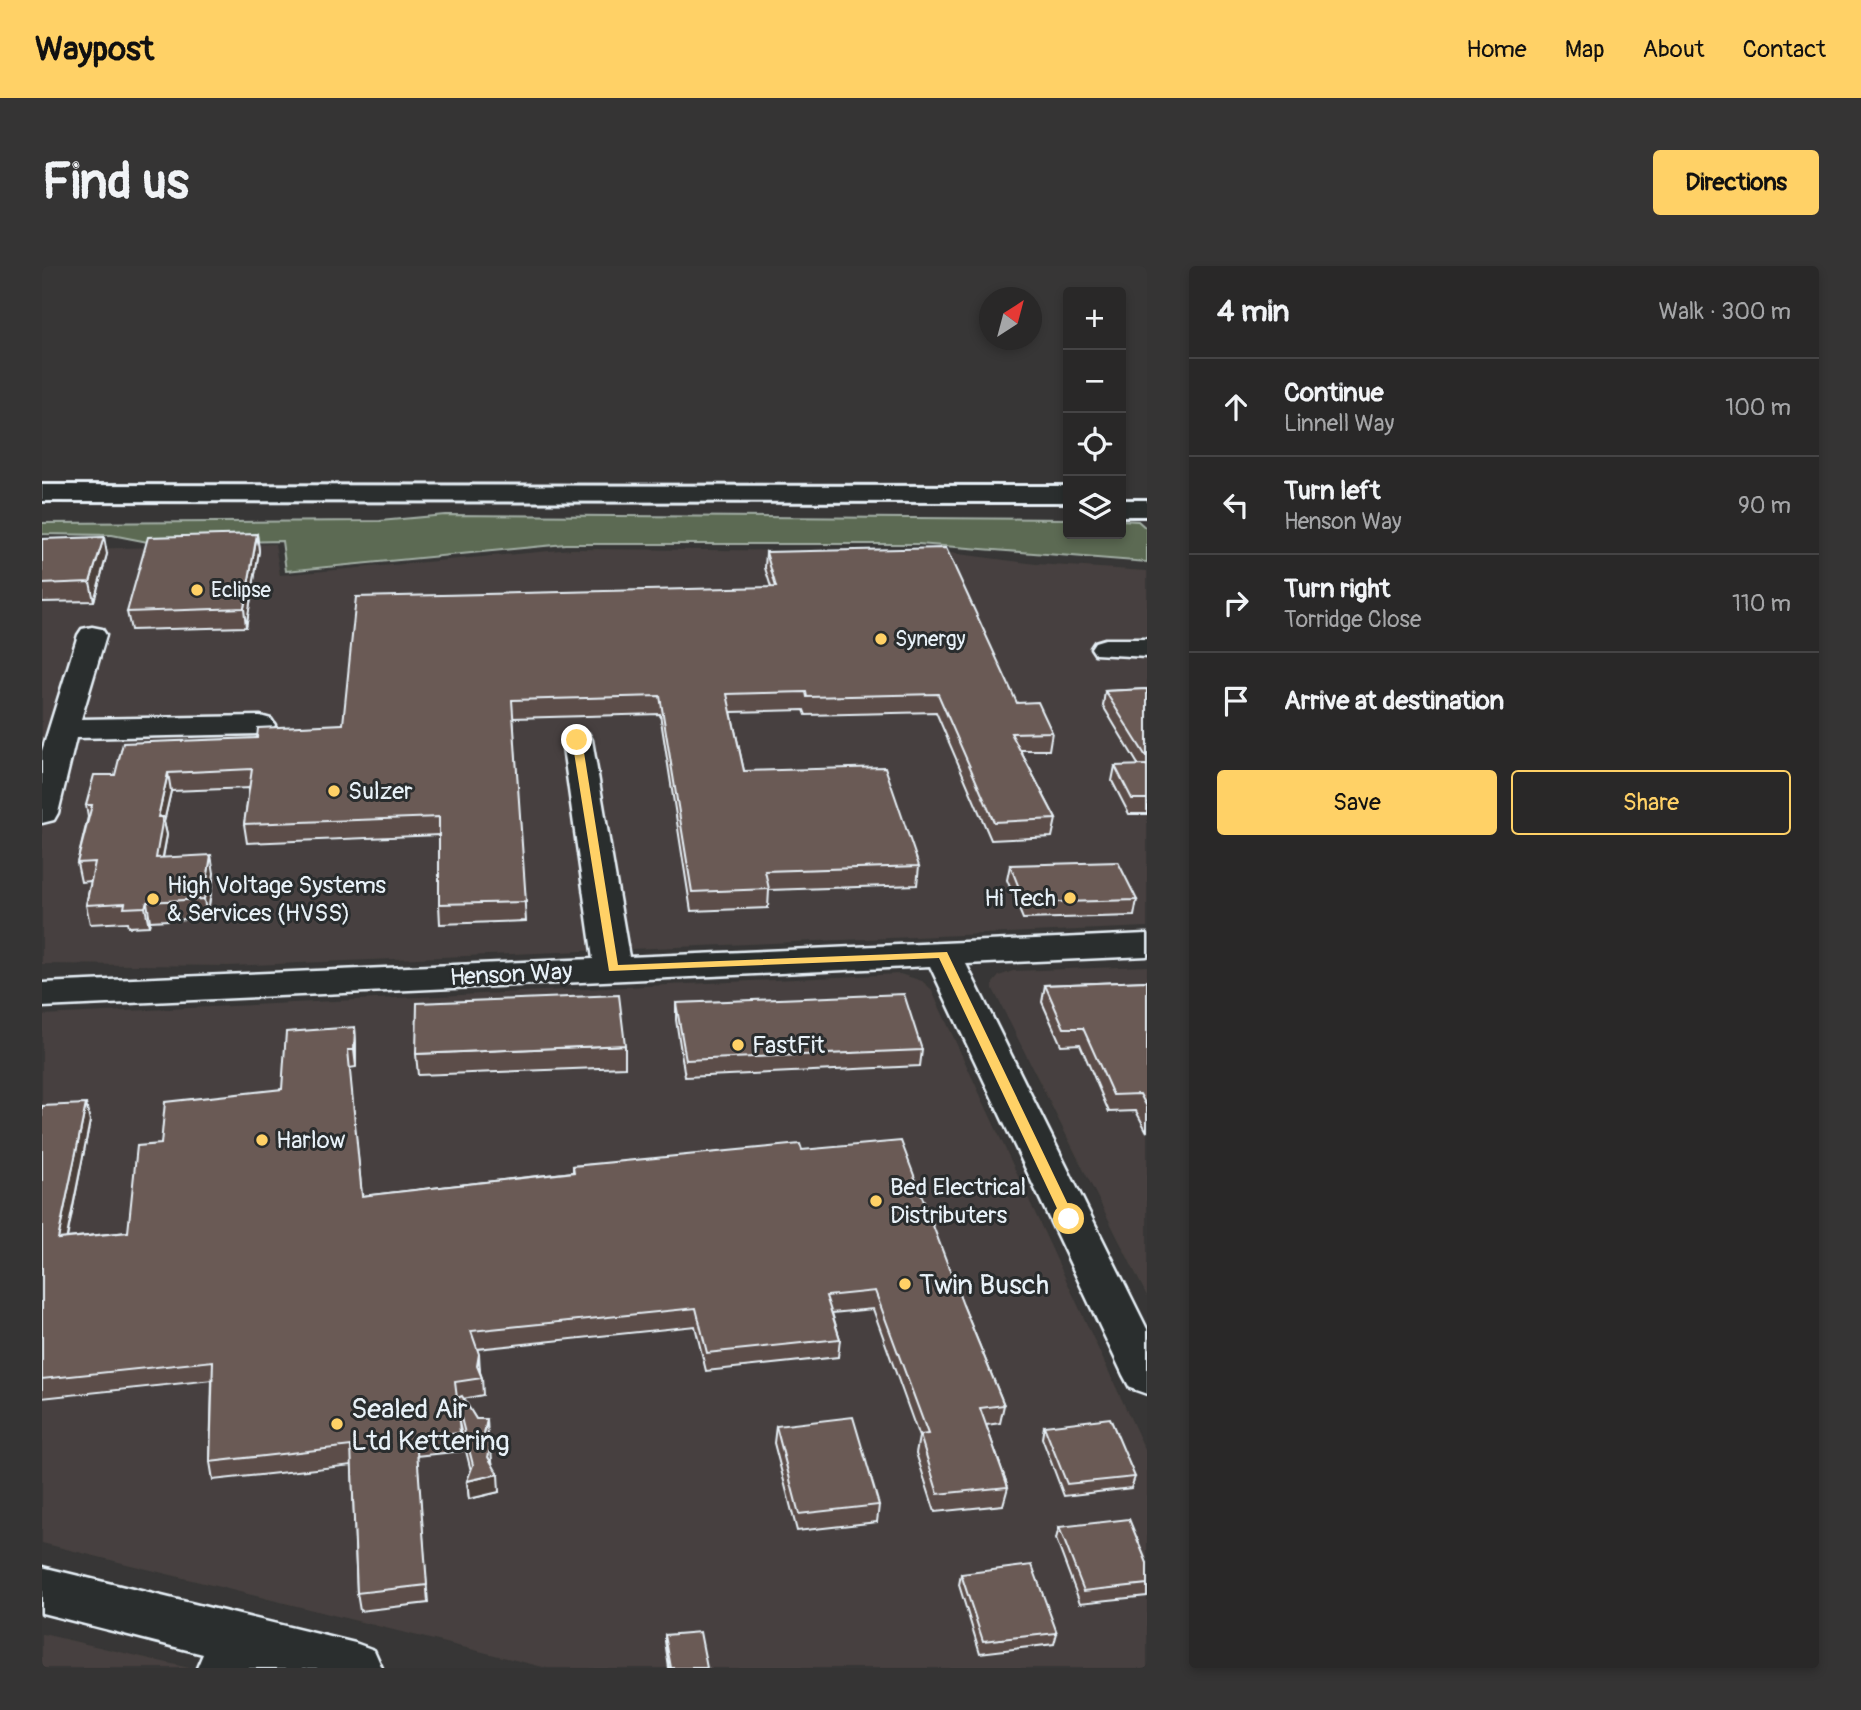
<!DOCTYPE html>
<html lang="en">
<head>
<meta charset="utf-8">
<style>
  :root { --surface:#292828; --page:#353434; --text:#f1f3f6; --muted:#a5a6a8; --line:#454445; --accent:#ffd166 }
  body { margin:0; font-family:Pangolin,sans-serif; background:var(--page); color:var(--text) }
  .controls { position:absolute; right:21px; top:21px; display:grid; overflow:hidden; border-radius:7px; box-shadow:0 4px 10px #0003 }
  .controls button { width:63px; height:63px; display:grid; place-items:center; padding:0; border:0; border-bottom:2px solid var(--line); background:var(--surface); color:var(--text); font:35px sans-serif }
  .compass { position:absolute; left:937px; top:21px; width:63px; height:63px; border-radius:50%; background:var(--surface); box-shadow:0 4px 10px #0003; rotate:36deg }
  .stop { position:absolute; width:21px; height:21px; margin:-16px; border:5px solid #ffd166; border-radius:50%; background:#fff }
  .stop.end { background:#ffd166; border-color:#fff; box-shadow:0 2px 7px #0008 }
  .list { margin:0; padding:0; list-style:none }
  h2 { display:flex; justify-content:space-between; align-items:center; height:91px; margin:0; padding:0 28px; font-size:30px }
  h2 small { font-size:23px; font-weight:400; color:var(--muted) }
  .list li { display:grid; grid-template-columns:46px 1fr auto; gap:21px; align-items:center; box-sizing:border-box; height:98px; padding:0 28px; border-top:2px solid var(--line) }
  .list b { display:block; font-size:26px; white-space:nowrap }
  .list p { margin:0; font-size:23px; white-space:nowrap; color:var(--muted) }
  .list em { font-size:23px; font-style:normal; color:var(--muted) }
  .actions { display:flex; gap:14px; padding:21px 28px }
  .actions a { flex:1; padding:16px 0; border:2px solid var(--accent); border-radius:7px; text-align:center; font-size:24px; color:var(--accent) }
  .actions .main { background:var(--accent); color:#111 }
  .icon { flex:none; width:38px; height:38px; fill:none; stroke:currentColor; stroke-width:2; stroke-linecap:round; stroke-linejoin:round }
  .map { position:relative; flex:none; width:1105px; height:1402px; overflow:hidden; border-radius:7px }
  header { display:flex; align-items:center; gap:42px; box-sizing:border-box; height:98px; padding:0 35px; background:var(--accent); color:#111 }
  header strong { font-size:33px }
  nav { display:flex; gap:38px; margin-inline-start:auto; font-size:24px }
  .intro { display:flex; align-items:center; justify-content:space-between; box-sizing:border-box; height:168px; padding:0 42px }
  h1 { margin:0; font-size:49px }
  .button { padding:18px 32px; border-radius:7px; background:var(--accent); color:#111; font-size:24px; font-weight:700 }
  main { display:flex; gap:42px; padding:0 42px }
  aside { flex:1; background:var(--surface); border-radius:7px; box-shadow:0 4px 10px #0003 }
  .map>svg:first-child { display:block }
</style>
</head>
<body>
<header>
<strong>Waypost</strong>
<nav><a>Home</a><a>Map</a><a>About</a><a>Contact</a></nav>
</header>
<div class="intro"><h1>Find us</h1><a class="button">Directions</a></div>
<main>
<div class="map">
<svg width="1105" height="1402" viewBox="0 0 1105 1402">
  <rect width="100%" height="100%" fill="#373636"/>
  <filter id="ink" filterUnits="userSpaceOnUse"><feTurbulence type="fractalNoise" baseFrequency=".0143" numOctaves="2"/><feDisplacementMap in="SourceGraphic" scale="14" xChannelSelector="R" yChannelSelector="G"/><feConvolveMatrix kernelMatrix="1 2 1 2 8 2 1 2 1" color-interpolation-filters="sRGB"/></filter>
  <g filter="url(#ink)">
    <!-- built -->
    <path fill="#47413f" d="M233,278L238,309L530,283L901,286L994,298L1105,305V372L1051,375L1060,391L1086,390L1105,393V661L187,700L0,698V284Z
      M1105,700V1030L951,723V717L957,710L971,705Z
      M858,708L880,715L889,723L1105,1188V1402H505L0,1277V749Z
      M0,1368H1L147,1402H0Z"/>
    <!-- green -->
    <path fill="#5c6a52" stroke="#a2aea5" stroke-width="2" d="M403,249L1026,253V268H1079V254L1096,255L1105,263V296L876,278H523L244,305L240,275L116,278L70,269L0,268V257L338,255Z"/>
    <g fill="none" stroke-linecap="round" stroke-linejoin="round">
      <defs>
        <path id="minor" d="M50,361L60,363L64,369L39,453L218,450L229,453L233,459L229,465L218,468L34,472L16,547L12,554L0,557V485L36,369L40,363Z
          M1063,373H1105V391L1053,388L1049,382L1053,376Z
          M535,465L546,467L550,474L587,691L1105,668V690L924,698L1105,1063V1128L1088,1122L1081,1109L888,700L0,741V717L551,693L520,474L524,467Z
          M0,1301L313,1377L332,1384L340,1402H155L161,1388L0,1347Z"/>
        <path id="highway" d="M0,219L1026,220V236L0,235Z
          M1079,234H1105V250H1079Z"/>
      </defs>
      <!-- minor casing -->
      <use href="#minor" stroke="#e8f1f8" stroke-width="5"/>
      <!-- highway casing -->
      <use href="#highway" stroke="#e8f1f8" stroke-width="6"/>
      <!-- minor -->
      <use href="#minor" fill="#2a2d2e" fill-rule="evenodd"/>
      <!-- highway -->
      <use href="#highway" fill="#2a2d2e" fill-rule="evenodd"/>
    </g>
    <!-- wall -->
    <path fill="#5c4d48" stroke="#e8f1f8" stroke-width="2" d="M215,268L217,285L204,361L89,364L85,346Z
      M0,273L65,288L52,335L0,336Z
      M724,286L975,437L1010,466L1007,484H978L1014,553L1010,571L949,574L894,446L764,449L762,444L689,446L702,505L877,600L875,619L727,624L726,642L649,645L618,448L471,452L484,655L398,658L397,638V569L205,577L202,558L208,522L129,525L122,556L125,569L121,592L172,607L165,652L108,655L107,660L86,661L85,656L48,658L44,639L49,615L39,616L35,597L46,551L44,539L73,509L215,472L301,458L729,321L723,302Z
      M1105,423V548H1087L1070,515L1073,500H1097L1061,440L1063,425Z
      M968,599L1095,634L1092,650L981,653L965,614Z
      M1105,715V866L1094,845L1067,846L1038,778L1019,779L1000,736L1003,719Z
      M634,737L880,784L878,800L643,811L634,754Z
      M313,761L314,779V801L307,802L320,930L531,906V900L760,884L921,1039L962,1139L958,1157L944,1159L966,1221L961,1239L893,1246L874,1187L877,1171L831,1043L790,1047L798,1073L796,1091L664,1105L653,1060L435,1083L438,1106L440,1112L441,1129L421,1133L434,1153H445V1173L457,1226L427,1233L425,1215L429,1205L417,1157L420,1185L375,1190L386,1337L318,1345L315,1327L310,1199L171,1214L168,1196L170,1114L0,1132V840L48,855L25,972L86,966L119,878L240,823Z
      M583,779V801L376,809L374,788Z
      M734,1160L837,1239L835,1256L755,1265L732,1177Z
      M1002,1160L1093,1211L1089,1222L1022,1230L1000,1172Z
      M1017,1261L1105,1297V1330L1038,1337L1014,1273Z
      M919,1308L1015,1367L1012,1378L938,1387L917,1319Z
      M623,1369L665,1402H627L623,1375Z"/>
    <!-- shaded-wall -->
    <path fill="#4b3f3b" stroke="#e8f1f8" stroke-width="2" d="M215,268L217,285L204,361L202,342Z
      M62,271L65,288L52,335L48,316Z
      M126,507L129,525L122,556L125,569L117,611L114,592L116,551Z
      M169,589L172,607L165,652L162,633Z
      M105,636L108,655L107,660L103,641Z
      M313,761L314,779V801L312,784Z
      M44,838L48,855L21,990L16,973Z
      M437,1088L438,1106L435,1100Z
      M445,1153L446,1171L443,1186L442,1168Z
      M449,1179L450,1197L446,1191Z
      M456,1208L457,1226L427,1233L425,1215Z"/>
    <!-- building -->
    <path fill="#6b5a54" stroke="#e8f1f8" stroke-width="2" d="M215,268L202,342L85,346L106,271Z
      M62,271L48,316L0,318V273Z
      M904,282L975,437L996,436L1010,466L969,467L1014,553L952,556L896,428L765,431L764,426L685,428L702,505L843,501L877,600L723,605L727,623L650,626L618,430L470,434L484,636L397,638V551L202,558L210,503L126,507L116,551H121L114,592L169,589L162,633L105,636L103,641L82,642L83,637L44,639L53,596L35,597L50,539H44L52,509H73L81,477L215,472L216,462L301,458L314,331L734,321L724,286Z
      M1105,423V492L1063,425Z
      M1105,499V533H1090L1073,500Z
      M1076,596L1095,634L983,637L968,599Z
      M1105,715V841L1098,828L1071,829L1041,762H1022L1003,719Z
      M862,728L880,784L644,794L634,737Z
      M577,729L583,779L374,788L375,737Z
      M313,761L312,784H306L320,930L532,906L531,900L758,878L760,884L859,875L921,1039L962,1139L938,1142L966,1221L896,1228L878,1169L886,1168L833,1025L784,1030L798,1073L665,1087L654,1042L429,1065L437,1088L435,1100L440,1112L413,1116L415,1132L420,1130L434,1153H445L442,1168L449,1179L446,1191L456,1208L425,1215L431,1199L415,1136L418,1167L374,1172L385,1319L315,1327L309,1180L168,1196L171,1095L0,1113V840L44,838L16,973L86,966L95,880L119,878L123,836L240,823L244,766Z
      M811,1151L837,1239L757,1248L734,1160Z
      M1068,1152L1093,1211L1025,1218L1002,1160Z
      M1087,1253L1105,1297V1318L1042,1325L1017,1261Z
      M990,1299L1015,1367L941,1375L919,1308Z
      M658,1366L665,1402H629L623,1369Z"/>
  </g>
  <!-- route -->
  <path fill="#ffd166" d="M535,471L540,474L576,699L905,686L1033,953L1031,956H1022L1020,953L897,692L567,705L530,474Z"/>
  <!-- markers -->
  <g fill="#ffd166" stroke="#2a2d2e" stroke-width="2.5">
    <circle cx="155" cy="324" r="7"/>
    <circle cx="839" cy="373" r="7"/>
    <circle cx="292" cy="525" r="7"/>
    <circle cx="1028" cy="632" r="7"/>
    <circle cx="111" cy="633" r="7"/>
    <circle cx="696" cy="779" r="7"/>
    <circle cx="220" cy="874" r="7"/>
    <circle cx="834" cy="935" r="7"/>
    <circle cx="863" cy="1018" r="7"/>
    <circle cx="295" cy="1158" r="7"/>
  </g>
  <g text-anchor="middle" stroke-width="6" stroke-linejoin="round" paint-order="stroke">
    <!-- far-poi labels -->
    <g font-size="21" fill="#e8f1f8" stroke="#2a2d2e" text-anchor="start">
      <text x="169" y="331">Eclipse</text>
      <text x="853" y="380">Synergy</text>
    </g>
    <!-- poi labels -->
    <g font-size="24" fill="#e8f1f8" stroke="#2a2d2e" text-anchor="start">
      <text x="306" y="533">Sulzer</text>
      <text x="125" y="627">High Voltage Systems<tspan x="125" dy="28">&amp; Services (HVSS)</tspan></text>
      <text x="1014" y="640" text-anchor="end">Hi Tech</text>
      <text x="710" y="787">FastFit</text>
      <text x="234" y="882">Harlow</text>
      <text x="848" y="929">Bed Electrical<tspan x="848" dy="28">Distributers</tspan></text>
    </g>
    <!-- street labels -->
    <g font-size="24" fill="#e8f1f8" stroke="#2a2d2e">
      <text transform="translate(469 708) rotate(-3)" y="8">Henson Way</text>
    </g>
    <!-- near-poi labels -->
    <g font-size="28" fill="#e8f1f8" stroke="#2a2d2e" text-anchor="start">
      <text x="877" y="1028">Twin Busch</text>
      <text x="309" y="1152">Sealed Air<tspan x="309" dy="32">Ltd Kettering</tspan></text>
    </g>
  </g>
</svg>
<div class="controls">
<button>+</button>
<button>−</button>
<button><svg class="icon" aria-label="locate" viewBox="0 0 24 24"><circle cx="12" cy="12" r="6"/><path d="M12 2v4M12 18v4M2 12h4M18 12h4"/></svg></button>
<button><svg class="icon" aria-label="layers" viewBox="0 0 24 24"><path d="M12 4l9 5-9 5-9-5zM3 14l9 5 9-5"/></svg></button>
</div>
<svg class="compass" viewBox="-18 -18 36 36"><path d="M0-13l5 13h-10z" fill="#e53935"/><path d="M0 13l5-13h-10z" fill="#a5a6a8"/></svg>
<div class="stop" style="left:1027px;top:953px"></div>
<div class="stop end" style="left:535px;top:474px"></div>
</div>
<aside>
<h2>4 min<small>Walk · 300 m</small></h2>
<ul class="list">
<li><svg class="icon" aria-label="ahead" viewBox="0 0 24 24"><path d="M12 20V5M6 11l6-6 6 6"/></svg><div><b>Continue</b><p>Linnell Way</p></div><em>100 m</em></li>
<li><svg class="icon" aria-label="left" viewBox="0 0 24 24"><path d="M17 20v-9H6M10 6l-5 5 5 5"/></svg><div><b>Turn left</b><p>Henson Way</p></div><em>90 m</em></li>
<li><svg class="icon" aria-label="right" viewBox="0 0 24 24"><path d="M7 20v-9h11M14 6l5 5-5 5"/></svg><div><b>Turn right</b><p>Torridge Close</p></div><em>110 m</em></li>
<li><svg class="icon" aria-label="arrive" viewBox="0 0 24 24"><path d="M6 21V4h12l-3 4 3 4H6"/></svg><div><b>Arrive at destination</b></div></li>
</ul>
<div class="actions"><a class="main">Save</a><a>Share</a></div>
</aside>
</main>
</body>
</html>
